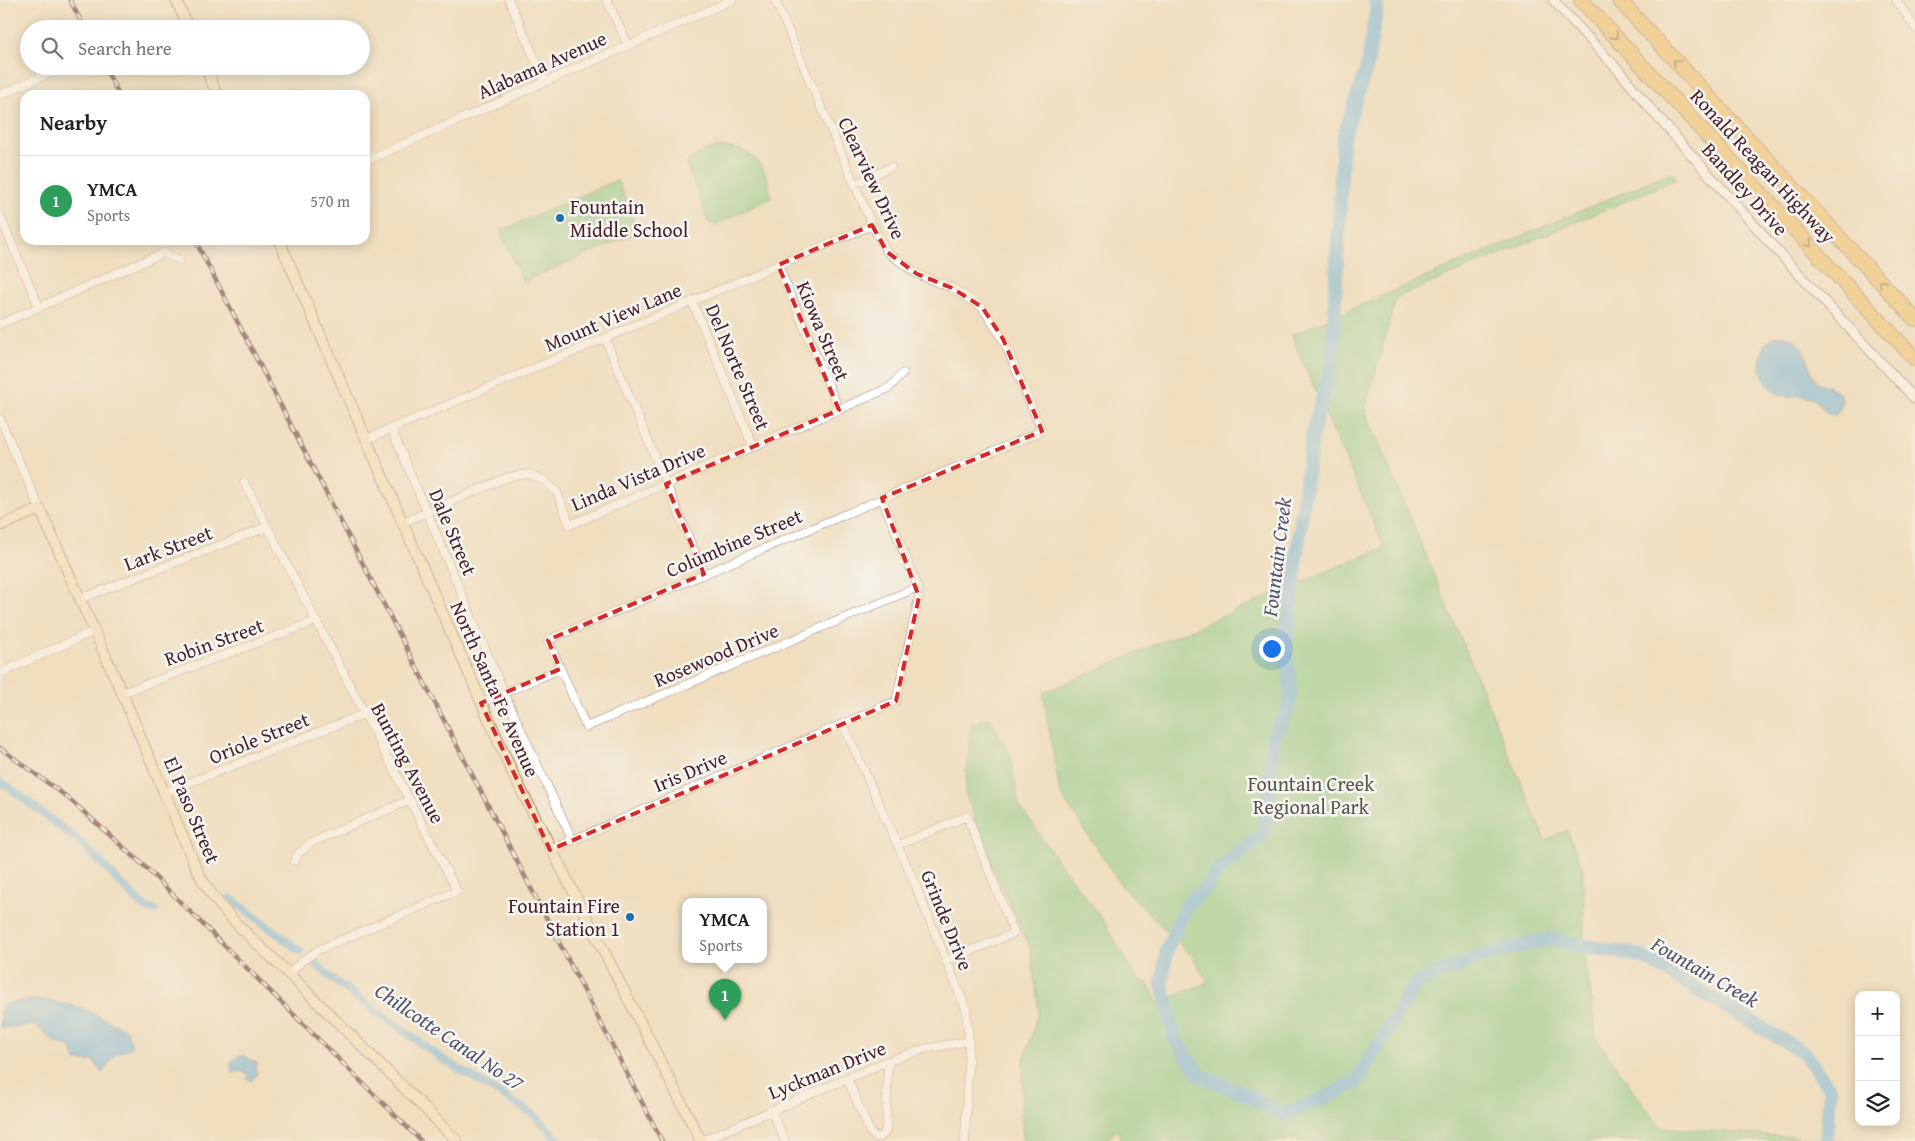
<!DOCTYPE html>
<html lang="en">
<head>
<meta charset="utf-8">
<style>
  :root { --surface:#fff; --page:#f2f2f2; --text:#222; --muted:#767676; --line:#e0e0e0; --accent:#1f6fb2 }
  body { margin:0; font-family:"Gentium Book Plus",serif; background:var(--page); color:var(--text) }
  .controls { position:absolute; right:15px; bottom:15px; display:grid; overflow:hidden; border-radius:10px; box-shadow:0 2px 12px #0003 }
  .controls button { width:45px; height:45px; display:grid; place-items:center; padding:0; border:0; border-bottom:1px solid var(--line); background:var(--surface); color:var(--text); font:25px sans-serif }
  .you { position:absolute; left:1271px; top:648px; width:18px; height:18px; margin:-12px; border:4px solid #fff; border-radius:50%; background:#1a73e8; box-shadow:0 0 0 8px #1a73e833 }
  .badge { display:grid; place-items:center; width:32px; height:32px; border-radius:50%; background:var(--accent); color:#fff; font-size:16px; font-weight:700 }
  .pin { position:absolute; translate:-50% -41px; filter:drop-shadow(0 1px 2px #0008) }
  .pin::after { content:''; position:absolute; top:26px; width:18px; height:15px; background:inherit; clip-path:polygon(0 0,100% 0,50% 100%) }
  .popup { position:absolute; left:682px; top:898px; width:85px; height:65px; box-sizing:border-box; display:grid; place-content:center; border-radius:10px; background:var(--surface); filter:drop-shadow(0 1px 4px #0005); font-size:16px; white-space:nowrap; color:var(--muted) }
  .popup b { font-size:19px; color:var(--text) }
  .popup::after { content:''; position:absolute; left:50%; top:100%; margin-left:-10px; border:10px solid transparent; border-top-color:var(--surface) }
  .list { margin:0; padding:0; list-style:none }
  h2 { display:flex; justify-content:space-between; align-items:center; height:65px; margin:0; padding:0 20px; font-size:21px }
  h2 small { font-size:16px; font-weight:400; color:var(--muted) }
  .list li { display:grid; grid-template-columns:32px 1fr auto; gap:15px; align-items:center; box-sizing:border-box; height:90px; padding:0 20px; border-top:1px solid var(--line) }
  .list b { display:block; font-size:19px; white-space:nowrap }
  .list p { margin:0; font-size:16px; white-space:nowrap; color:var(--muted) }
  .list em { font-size:16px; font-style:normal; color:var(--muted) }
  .icon { flex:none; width:28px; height:28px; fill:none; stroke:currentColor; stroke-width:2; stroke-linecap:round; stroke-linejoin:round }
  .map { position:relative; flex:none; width:1915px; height:1141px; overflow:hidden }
  .search { position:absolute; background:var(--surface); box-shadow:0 2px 12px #0003; left:20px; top:20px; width:350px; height:55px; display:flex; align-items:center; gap:12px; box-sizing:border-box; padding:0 18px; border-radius:28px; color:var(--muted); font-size:19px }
  .panel { position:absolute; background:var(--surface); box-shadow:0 2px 12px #0003; left:20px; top:90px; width:350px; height:155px; border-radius:15px }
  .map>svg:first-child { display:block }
</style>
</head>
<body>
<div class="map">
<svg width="1915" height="1141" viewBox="0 0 1915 1141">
  <rect width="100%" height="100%" fill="#f6f6f2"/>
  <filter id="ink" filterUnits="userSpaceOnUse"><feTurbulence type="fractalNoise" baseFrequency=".02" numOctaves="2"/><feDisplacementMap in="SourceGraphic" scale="10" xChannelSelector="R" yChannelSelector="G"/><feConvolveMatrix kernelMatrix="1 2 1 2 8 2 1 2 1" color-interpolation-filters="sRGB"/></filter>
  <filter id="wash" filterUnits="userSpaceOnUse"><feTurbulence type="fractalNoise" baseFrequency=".0096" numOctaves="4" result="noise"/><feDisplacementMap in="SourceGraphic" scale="20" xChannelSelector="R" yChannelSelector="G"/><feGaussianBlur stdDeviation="1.12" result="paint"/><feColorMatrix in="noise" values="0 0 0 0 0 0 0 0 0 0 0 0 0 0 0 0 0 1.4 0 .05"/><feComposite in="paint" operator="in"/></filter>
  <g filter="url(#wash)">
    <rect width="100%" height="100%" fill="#f0debf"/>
    <!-- green -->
    <path fill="#84ce8b" stroke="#67765b" d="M720,147C754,147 768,167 771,198L714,225L708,222L686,163L705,150Z
      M1671,172L1677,179L1396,298L1365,410L1545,840L1567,830L1583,869L1584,947L1597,1040L1660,1127L1844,1141H1122L1118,1130L1104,1141H1023L1021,1109L1024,1059L1039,1011L1030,948L991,864L965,792L971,725L989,717L1010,755L1019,805L1057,860L1103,920L1136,977L1148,984L1158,1003L1208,982L1192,956L1123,888L1060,793L1043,693L1384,547L1291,335Z
      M617,180L639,232L523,282L500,231Z"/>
    <!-- water -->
    <path fill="#6db6e5" stroke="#5c6a88" d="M1776,336C1808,334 1804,362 1816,381C1830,389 1851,390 1837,414L1829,415C1824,410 1819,402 1813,398C1804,393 1795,397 1786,396C1766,393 1757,370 1762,353C1764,345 1768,339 1776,336Z
      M35,999L79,1007L127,1030L132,1047L116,1054L102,1073L94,1061H76L71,1048L55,1042L36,1025L0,1028V1011L5,1004Z
      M238,1056H244L258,1064L255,1068L257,1075L253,1078L252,1081L247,1079L249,1075L241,1071L232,1073V1067L229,1064Z"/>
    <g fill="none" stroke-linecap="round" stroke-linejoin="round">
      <!-- canal -->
      <path stroke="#6db6e5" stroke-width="8" d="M0,782L6,785L81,843L140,903L146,908L155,910
        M230,898L300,951
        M316,964L331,978L441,1058L536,1116L559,1141"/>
      <!-- river -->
      <path stroke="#6db6e5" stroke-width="14" d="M1375,0L1377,6L1367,67L1343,138L1332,364L1312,435L1285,649L1290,673L1291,693L1288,710L1274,734L1265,832L1216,872L1205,889L1187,904L1167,949L1162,983L1175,1039L1201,1076L1245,1094L1282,1115L1324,1098L1357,1081L1415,984L1475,958L1548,939L1641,956L1804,1053L1830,1089L1826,1141"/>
    </g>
  </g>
  <g filter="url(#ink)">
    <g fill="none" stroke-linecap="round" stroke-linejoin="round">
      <defs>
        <path id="minor" d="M509,0L545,82
          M607,0L628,45
          M775,0L872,225L887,252L917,274L952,288L982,307L1003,339L1042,431L548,640L586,727L918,587
          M1896,0L1915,28
          M0,95L66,66
          M365,161L732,0
          M855,184L891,167
          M0,216L39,307
          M778,265L839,410
          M692,301L753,446
          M0,324L163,253L179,260
          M605,338L704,574
          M0,419L40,509
          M391,428L504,693L572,839
          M367,439L872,225
          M244,482L457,891L318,950L301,962L289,974
          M402,523L508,477L529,474L545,481L557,492L570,525L889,388L903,373
          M80,599L267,527
          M0,673L94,631
          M122,693L316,621
          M481,703L560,669
          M843,724L912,877L966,1009L969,1041L965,1141
          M166,792L364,714
          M898,845L967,816L1014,933L946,961
          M550,850L896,701L919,597L918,587L882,498
          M295,861L298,854L310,843L410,800
          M847,1078L870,1132L875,1137H881L886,1131L888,1061
          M771,1110L785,1141
          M701,1141L888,1061L924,1049L969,1041"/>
        <path id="tertiary" d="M1553,0L1620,72L1654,113L1771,244L1915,399"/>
        <path id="secondary" d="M176,0L189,29
          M205,66L217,95
          M279,240L512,772L701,1141
          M0,526L40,509L122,693L197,870C219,914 258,943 292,977C347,1032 403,1086 457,1141"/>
        <path id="motorway" d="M1581,0L1915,359
          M1619,0L1915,319"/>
      </defs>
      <!-- minor casing -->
      <use href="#minor" stroke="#9d7e75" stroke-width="9"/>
      <!-- tertiary casing -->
      <use href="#tertiary" stroke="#9d7e75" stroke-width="11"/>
      <!-- secondary casing -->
      <use href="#secondary" stroke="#9d7e75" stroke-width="12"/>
      <!-- motorway casing -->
      <use href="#motorway" stroke="#9d7e75" stroke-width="16"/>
      <!-- minor -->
      <use href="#minor" stroke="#fff" stroke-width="8"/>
      <!-- tertiary -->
      <use href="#tertiary" stroke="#fff" stroke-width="9"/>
      <!-- secondary -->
      <use href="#secondary" stroke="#fae7c3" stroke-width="10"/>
      <!-- motorway -->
      <use href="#motorway" stroke="#f3c26a" stroke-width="14"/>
      <defs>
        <path id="rail" d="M70,0L85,29
          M104,66L119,95
          M195,240L662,1141
          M0,748L67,797L141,863L421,1141"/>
      </defs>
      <!-- rail casing -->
      <use href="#rail" stroke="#4a1f2b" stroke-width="4.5"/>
      <!-- rail -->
      <use href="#rail" stroke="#f6f6f2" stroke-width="2.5" stroke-dasharray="8" stroke-linecap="butt"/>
    </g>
    <!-- one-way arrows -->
    <defs><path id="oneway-chevron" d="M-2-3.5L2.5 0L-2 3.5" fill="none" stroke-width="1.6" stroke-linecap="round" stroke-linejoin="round" transform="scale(1.25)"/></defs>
    <g stroke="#9e704a">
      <use href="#oneway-chevron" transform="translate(1615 36) rotate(47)"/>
      <use href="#oneway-chevron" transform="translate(1676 62) rotate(-133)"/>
      <use href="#oneway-chevron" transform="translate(1809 244) rotate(47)"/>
      <use href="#oneway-chevron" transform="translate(1882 283) rotate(-133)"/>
    </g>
  </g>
  <!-- marked area -->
  <path d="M0 0H1915V1141H0ZM872,225L887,252L917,274L952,288L982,307L1003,339L1042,431L882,498L919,597L896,701L550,850L481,703L560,669L548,640L704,574L666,484L839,410L778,265Z" fill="#f0debf" fill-opacity=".55" fill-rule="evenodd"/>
  <path fill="none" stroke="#d62828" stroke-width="4" stroke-dasharray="10 6" stroke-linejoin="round" d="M872,225L887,252L917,274L952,288L982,307L1003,339L1042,431L882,498L919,597L896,701L550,850L481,703L560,669L548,640L704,574L666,484L839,410L778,265Z"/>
  <!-- markers -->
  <g fill="#1f6fb2" stroke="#f6f6f2" stroke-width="2">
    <circle cx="560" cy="218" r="5"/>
    <circle cx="630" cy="917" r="5"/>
  </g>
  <g text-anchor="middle" stroke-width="5" stroke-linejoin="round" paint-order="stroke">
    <!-- street labels -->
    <g font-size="20" fill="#4a1f2b" stroke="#f6f6f2">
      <text transform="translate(542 65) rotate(-24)" y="7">Alabama Avenue</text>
      <text transform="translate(1763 166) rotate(47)" y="7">Ronald Reagan Highway</text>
      <text transform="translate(872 178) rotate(65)" y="7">Clearview Drive</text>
      <text transform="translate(1745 189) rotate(48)" y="7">Bandley Drive</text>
      <text transform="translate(613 317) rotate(-23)" y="7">Mount View Lane</text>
      <text transform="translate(823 331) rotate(67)" y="7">Kiowa Street</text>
      <text transform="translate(738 367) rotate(67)" y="7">Del Norte Street</text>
      <text transform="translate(638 477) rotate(-23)" y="7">Linda Vista Drive</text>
      <text transform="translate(453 532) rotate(67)" y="7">Dale Street</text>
      <text transform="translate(734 543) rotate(-23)" y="7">Columbine Street</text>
      <text transform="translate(168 548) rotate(-21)" y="7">Lark Street</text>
      <text transform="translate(214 642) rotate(-20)" y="7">Robin Street</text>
      <text transform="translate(716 655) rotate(-23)" y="7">Rosewood Drive</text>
      <text transform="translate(495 689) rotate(66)" y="7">North Santa Fe Avenue</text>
      <text transform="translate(259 738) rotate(-22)" y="7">Oriole Street</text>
      <text transform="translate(408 763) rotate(62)" y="7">Bunting Avenue</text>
      <text transform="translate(690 771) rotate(-23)" y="7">Iris Drive</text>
      <text transform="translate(192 810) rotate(67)" y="7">El Paso Street</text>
      <text transform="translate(947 920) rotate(68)" y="7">Grinde Drive</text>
      <text transform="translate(827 1070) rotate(-22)" y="7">Lyckman Drive</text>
    </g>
    <!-- poi labels -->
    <g font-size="20" fill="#4a1f2b" stroke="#f6f6f2" text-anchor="start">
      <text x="570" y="214">Fountain<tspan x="570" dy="23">Middle School</tspan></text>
      <text x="620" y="913" text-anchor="end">Fountain Fire<tspan x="620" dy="23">Station 1</tspan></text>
    </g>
    <!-- park labels -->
    <g font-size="20" fill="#5b5448" stroke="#f6f6f2">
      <text x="1311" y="791">Fountain Creek<tspan x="1311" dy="23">Regional Park</tspan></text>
    </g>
    <!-- water labels -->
    <g font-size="21" font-style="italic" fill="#56546c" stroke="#f6f6f2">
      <text transform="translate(1277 557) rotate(-83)" y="7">Fountain Creek</text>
      <text transform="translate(1705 972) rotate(30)" y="7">Fountain Creek</text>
      <text transform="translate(449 1037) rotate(34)" y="7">Chillcotte Canal No 27</text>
    </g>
  </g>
</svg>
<div class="controls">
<button>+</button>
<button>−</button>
<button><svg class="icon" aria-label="layers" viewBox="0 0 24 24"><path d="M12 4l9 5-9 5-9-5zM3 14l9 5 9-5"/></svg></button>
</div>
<div class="you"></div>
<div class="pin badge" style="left:725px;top:1020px;background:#2e9e5b">1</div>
<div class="popup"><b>YMCA</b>Sports</div>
<div class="search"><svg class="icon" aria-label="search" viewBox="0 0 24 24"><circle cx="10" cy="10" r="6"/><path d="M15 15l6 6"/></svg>Search here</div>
<section class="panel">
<h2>Nearby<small></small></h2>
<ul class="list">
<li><span class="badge" style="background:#2e9e5b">1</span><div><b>YMCA</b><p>Sports</p></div><em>570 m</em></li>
</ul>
</section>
</div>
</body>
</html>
